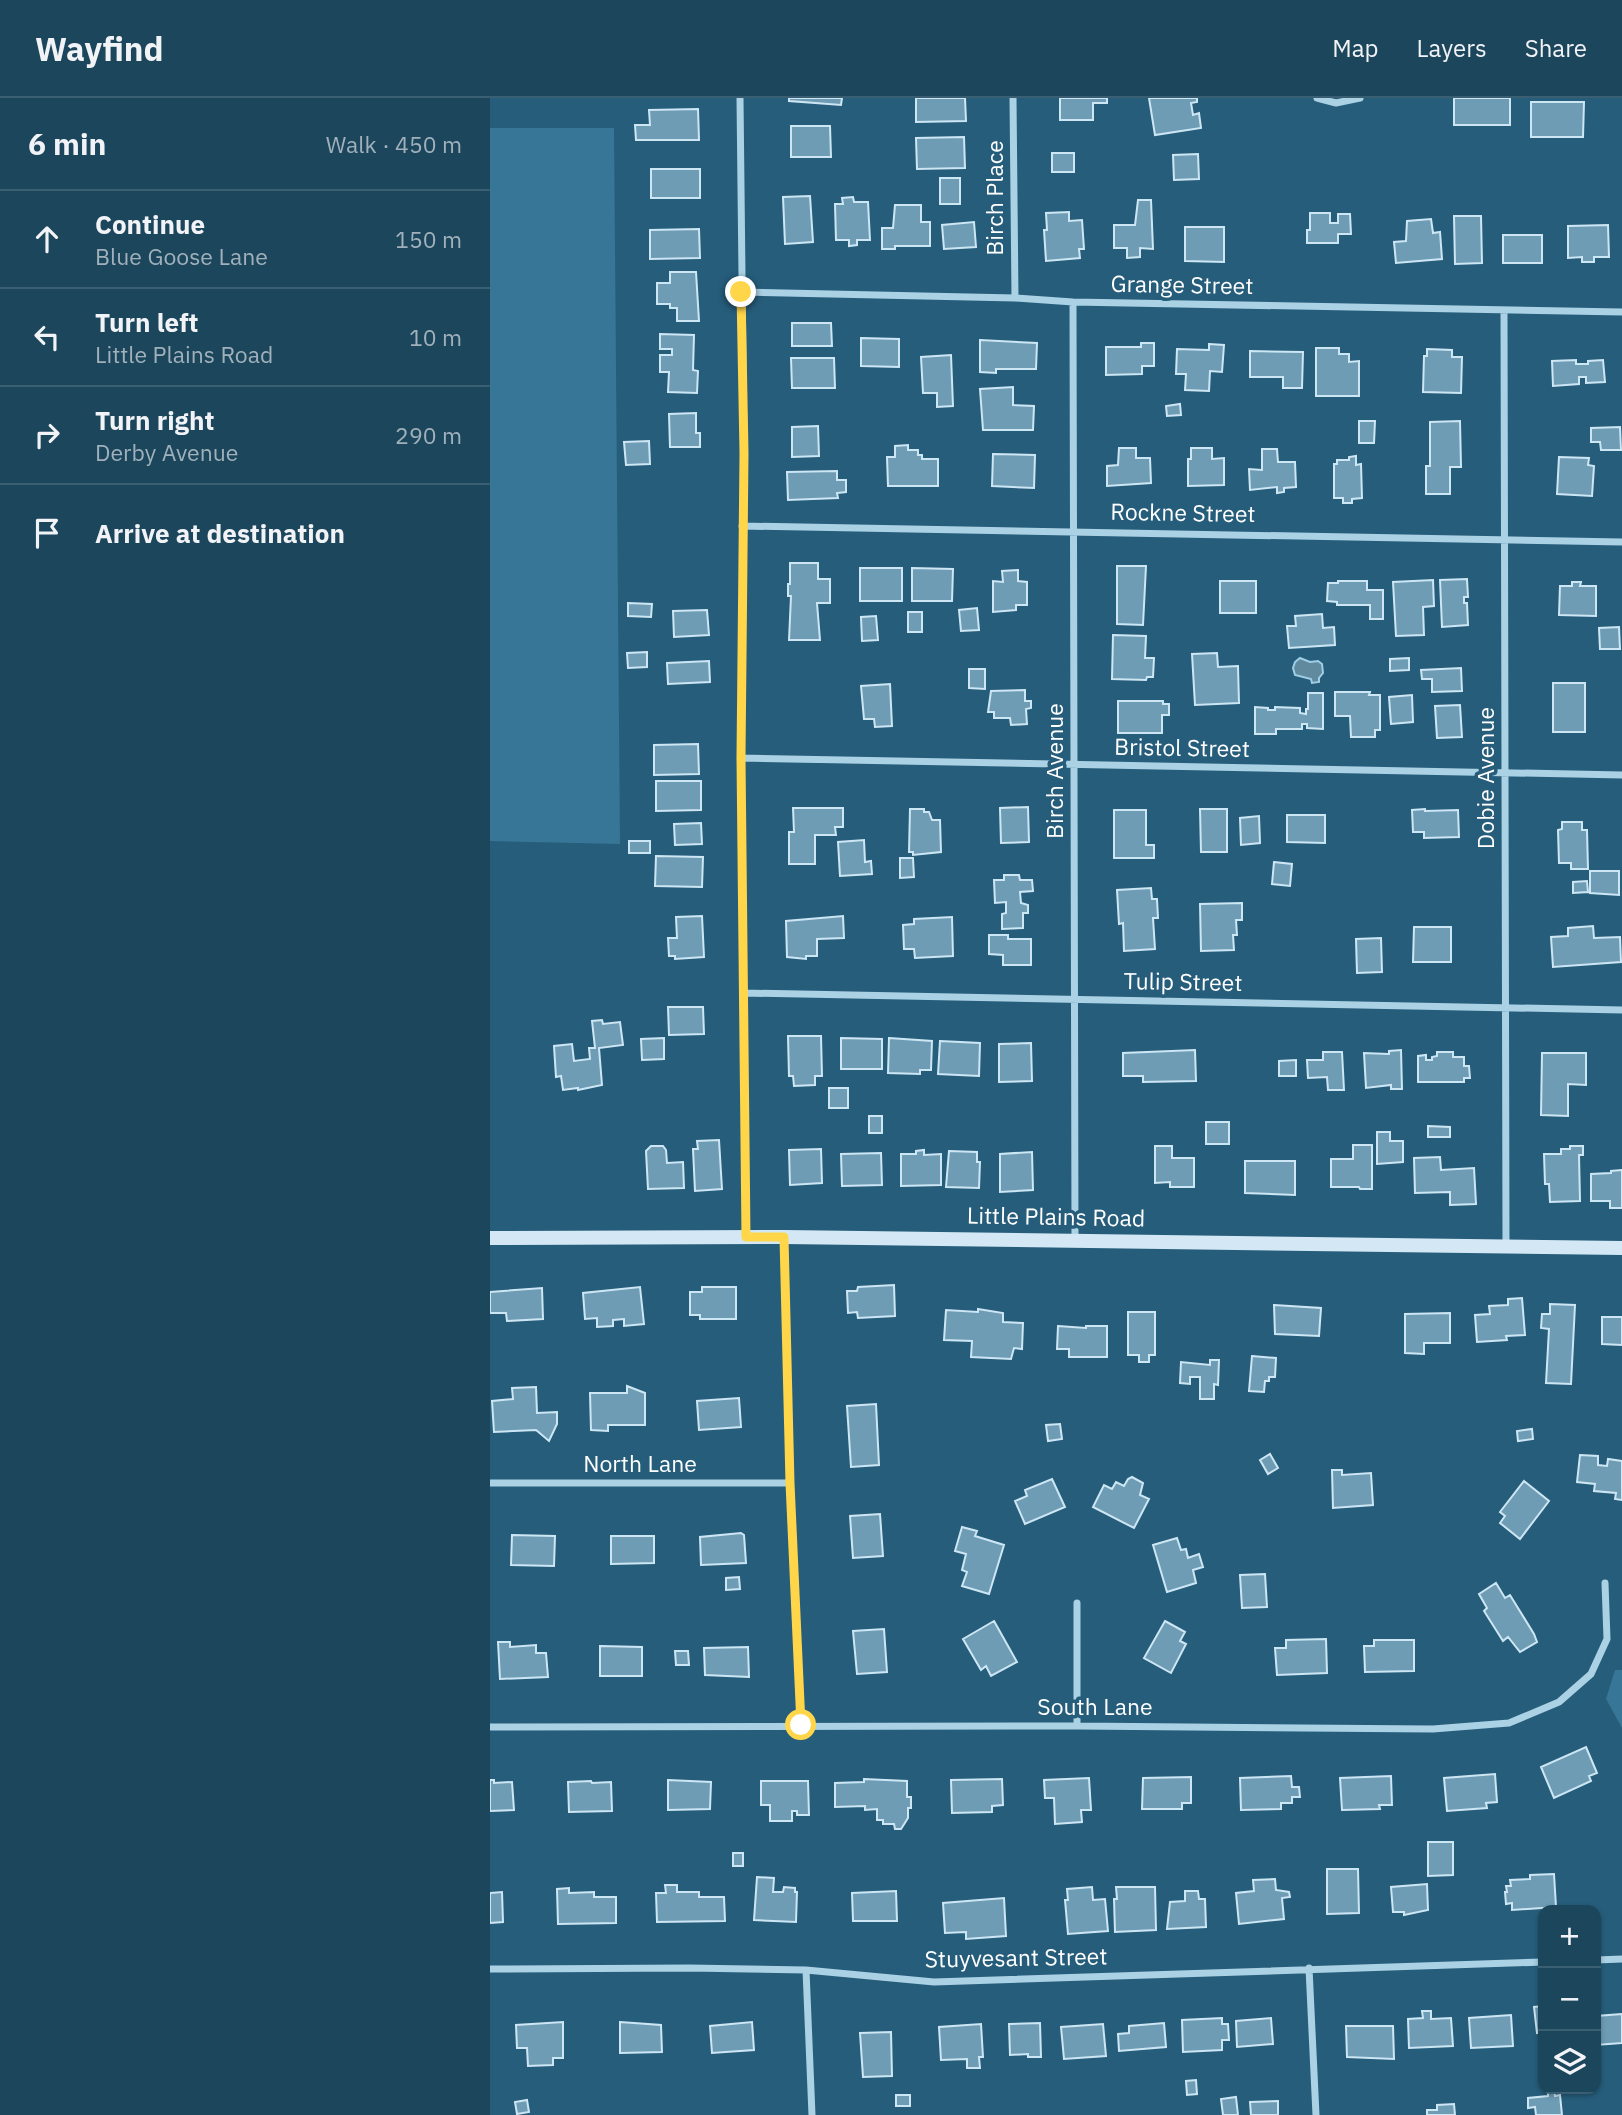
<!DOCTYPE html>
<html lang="en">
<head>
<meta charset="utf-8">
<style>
  :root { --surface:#1c465c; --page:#295065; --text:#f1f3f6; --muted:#a0b1bb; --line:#3a5e72 }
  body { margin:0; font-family:"IBM Plex Sans",sans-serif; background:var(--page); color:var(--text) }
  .controls { position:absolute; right:21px; bottom:21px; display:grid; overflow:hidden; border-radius:14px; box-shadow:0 2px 5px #0004 }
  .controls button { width:63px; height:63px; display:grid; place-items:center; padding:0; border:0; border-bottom:2px solid var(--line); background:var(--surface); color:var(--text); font:35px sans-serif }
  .stop { position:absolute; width:21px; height:21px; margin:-16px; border:5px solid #ffd54a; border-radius:50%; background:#fff }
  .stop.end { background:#ffd54a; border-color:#fff; box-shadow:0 2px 7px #0008 }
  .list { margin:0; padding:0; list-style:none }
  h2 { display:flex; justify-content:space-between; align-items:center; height:91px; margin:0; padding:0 28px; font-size:30px }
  h2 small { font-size:23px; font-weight:400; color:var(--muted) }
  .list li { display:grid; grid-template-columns:46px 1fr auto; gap:21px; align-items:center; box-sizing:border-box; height:98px; padding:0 28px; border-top:2px solid var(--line) }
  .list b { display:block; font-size:26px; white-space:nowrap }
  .list p { margin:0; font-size:23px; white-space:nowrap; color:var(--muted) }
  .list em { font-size:23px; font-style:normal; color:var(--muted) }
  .icon { flex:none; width:38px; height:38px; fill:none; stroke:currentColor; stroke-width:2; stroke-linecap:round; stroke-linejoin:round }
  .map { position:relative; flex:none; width:1132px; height:2017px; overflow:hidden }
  header { display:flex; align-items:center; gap:42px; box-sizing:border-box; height:98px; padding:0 35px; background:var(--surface); border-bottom:2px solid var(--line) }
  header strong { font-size:33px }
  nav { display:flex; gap:38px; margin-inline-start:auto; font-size:24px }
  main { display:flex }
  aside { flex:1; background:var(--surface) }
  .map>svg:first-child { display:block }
</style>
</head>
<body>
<header>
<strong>Wayfind</strong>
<nav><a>Map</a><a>Layers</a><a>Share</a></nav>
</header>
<main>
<aside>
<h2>6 min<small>Walk · 450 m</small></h2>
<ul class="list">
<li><svg class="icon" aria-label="ahead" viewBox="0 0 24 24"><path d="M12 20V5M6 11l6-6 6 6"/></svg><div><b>Continue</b><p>Blue Goose Lane</p></div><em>150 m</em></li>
<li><svg class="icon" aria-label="left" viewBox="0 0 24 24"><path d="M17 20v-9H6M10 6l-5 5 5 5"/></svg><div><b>Turn left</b><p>Little Plains Road</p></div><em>10 m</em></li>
<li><svg class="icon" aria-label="right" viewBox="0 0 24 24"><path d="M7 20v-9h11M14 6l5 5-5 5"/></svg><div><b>Turn right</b><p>Derby Avenue</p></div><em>290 m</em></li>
<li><svg class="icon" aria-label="arrive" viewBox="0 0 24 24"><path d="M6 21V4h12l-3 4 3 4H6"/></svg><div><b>Arrive at destination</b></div></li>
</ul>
</aside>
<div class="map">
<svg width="1132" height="2017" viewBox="0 0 1132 2017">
  <rect width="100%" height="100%" fill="#265d7b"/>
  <!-- green -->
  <path fill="#377696" d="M0,30H124L130,746L0,743Z
    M1125,1572H1132V1630L1116,1601Z"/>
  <!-- water -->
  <path fill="#628a9f" stroke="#9fcee5" stroke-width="2" d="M810,560L820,564L828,563L832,566L833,575L829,580V584L822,585L821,581L805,577L803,570L805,564Z"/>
  <!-- building -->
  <path fill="#6e9cb5" stroke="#cde6f4" stroke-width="2" d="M299,0H352L351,7L299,3Z
    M426,0H475L476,23L426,24Z
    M570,0H617V5H603V22H570Z
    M659,0H707V4L701,5L703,17L709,15L711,30L665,37Z
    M964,0H1020V27H964Z
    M1041,4H1094L1093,39H1041Z
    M208,11L209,42H146L145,27H160L159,12Z
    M301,28H340L341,59H301Z
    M474,39L475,70L427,71L426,40Z
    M562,55H584V74H562Z
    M708,56L709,81L684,82L683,57Z
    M161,71H210V100H161Z
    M450,80H470V106H450Z
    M320,98L323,144L295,146L293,99Z
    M363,99L364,104H378L380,142H367V147L359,148V142H346L345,106H353L352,100Z
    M648,102H661L663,151L650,150V159L637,160V150H624V127H645Z
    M405,107H431V124H440V148H405V151H392V130H403Z
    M579,114V123L592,122L594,151H589L590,160L556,163L554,132H557L556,115Z
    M820,115H840V125H848V116H860L861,136H848V145H817V132H820Z
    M964,118H991L992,165L965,166Z
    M941,121L943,135L950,134L952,161L906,165L904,144L916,143L917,123Z
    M484,124L486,149L454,151L452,127Z
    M1118,127L1119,159H1104V164H1092V159L1078,160V128Z
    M695,129H734V164L695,163Z
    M209,131L210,160L160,161V132Z
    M1013,137H1052V165H1013Z
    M180,174H206L209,223H187V210H180V206H167V185H180Z
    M302,225H341L342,248H302Z
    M170,236L204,237L203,272L208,273L207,295L178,294L179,274H170V257H182V251H170Z
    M371,240L409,241V269L371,268Z
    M490,242L547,245L546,271H506V275L490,274Z
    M651,245H664V268H652V276L616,277V249H651Z
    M719,246L734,247L732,274L720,273L719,293L695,292L696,276H686L687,251L719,252Z
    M826,250H849V256H859V264L869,263V298H826Z
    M937,251L962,252V259H972L971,295L933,294L934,258H937Z
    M760,253L813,254L812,290H793V279H760Z
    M461,257L463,308L447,309V295H433L431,259Z
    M301,260H344L345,290H302Z
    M1086,262V266H1098V263L1113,262L1115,284L1096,285V279H1089V286L1063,288L1062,263Z
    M523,289V307L544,308L543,332H493L490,291Z
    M690,306L691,317L677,318L676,308Z
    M206,315V335H210V349H180L179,316Z
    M869,323H885L884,345H869Z
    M970,323L971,369H960V396H936V368H940V324Z
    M328,328L329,358L302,359V329Z
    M1130,329L1131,352H1111L1110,344H1101V330Z
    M159,343L160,366L136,367L134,344Z
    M418,347V352H428V357H432V361H448V388H398L397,359H405V348Z
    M629,350H646V360H660L661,385L617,388V368L628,367Z
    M701,350H722V361L734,360V387L698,388V361H701Z
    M772,351H787L788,364H805L806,389L794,390V394L787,395V389L760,392L759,371L772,372Z
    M503,356L545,357L544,390L502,388Z
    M866,358V367L871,366L872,400L862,401V405H853V400H844V366H847V362H859V359Z
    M1069,359L1099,360L1098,367L1104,368L1102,398L1067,396Z
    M347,373V382H356V394L347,395L348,400L298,402L297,374Z
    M300,465H328V481H340V505H327L330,542H299L301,498H298V486H300Z
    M627,468H656L653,527L627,526Z
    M370,470H412V503H370Z
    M422,470L463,471L462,503H422Z
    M528,472V483L537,484V507H526V512L503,514V483L513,484L512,473Z
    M977,481L978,499H974V505H977L978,527L952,529L950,482Z
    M943,482L944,508L933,509L934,537L906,538L903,484Z
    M730,483H766V515H730Z
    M848,483H877V492H893V521H880V507H847V504L837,503L838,485H848Z
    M1082,484H1091L1090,488H1106V518L1069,517L1070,488H1082Z
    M138,505L162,506L161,519L138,518Z
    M487,510L489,532L471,533L469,512Z
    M217,512L219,537L184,539L183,513Z
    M418,514H432V534H418Z
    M832,516L833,530L844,529L845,547L799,550L797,528H806L805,518Z
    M386,518L388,542L372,543L371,519Z
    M1129,529L1130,551H1110L1109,530Z
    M623,537L656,538L655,560H664L663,579H657L656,582L622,581Z
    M157,554V569L138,570L137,555Z
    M727,555L728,569L748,568L749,605L705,607L702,556Z
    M919,560V572L900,573V561Z
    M219,563L220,584L178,586L177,565Z
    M971,570L972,593L942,594V581H932L931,572Z
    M479,571H495V591L479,590Z
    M1063,585H1095V634H1063Z
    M400,586L402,628L385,629L384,621H374L371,588Z
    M535,592V603H541V610L536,611L537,626L521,627L520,620H504V614H498L501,593Z
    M845,594H880L879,597H890V632H885V639H861L860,618H845Z
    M818,595H833V631L817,630V626H812V631H786V636H765V609L778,610V612H785V609L810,610V615L816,616V611H818Z
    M922,597L923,624L901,626L899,599Z
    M628,603H673V606H679V617H672V635H628Z
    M970,607L972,639L947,640L945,608Z
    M208,646L209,676L164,677V647Z
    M166,683H211V712L166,713Z
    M538,709L539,744L511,745L510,710Z
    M303,710H353V729H345L346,737H325V766H299V734H304Z
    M420,711H434V714H439L442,722H450L451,754L423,757V754H419Z
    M710,711H737V754H711Z
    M935,711V713L968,712L969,739L934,740V734H923L922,712Z
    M624,712H656V747H664V760H624Z
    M797,717H835V745L797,744Z
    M769,718L770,745L751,747L750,720Z
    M1072,724H1092V732H1097L1098,771H1081V765H1069L1068,732L1072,731Z
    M211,725L212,746L185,747L184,726Z
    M374,742L375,764L381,763L382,776L350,778L348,744Z
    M139,743H160V755H139Z
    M166,758L213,759L212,789L165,788Z
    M410,760H423L424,779L410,780Z
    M784,764L802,766L800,788L782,786Z
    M1100,773H1129V797L1100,795Z
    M514,777H529L530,782H542L543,793L530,794L531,805L538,807V815H533V830L512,831V816L516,815V804L505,805L504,782H514Z
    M1097,783L1098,794L1083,795V784Z
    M661,790L662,801H667L668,820H663L665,851L634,853L633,825L629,826L627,792Z
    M752,805V822H746L747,837H743L744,852L711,853L710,806Z
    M212,818L214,859L185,861V858H179L178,840H187L186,819Z
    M353,818L354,840L327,841V858H316V861L297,859L296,823Z
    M462,819L463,858L425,860L424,851H414L413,827L424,826V821Z
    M1103,828L1104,840L1130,839L1131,864L1063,869L1061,839L1078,838V830Z
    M924,829H961V864H923Z
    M499,837H518V841H541V867H513V857L499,856Z
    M891,840L892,874L867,875L866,841Z
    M178,909H213L214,936L179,937Z
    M112,922L113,926L130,924L133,947L109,950L112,987L88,992V990L73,992L71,978L66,979L64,948L82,946L84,963L100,961L99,950H105L102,923Z
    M298,938H331L332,978H325V987L304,988L303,978H299Z
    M174,940V961L152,962L151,941Z
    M351,940L392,941V971H351Z
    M399,940L442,943L441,972H430V976L398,975Z
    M450,943L490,945L489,978L448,976Z
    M541,945L542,983L509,984V946Z
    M705,952L706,983L653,984V978H633V955Z
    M911,952L912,991H901V987L876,990L874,955L899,956V953Z
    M833,954H852L854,992H838L837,979L818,980L817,962H833Z
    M947,954H963V959H974V968H979L980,980H974V984H928V958L936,957V962H942V959L947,958Z
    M1052,955H1096V987L1078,986V1018L1051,1017Z
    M806,962V978H789V963Z
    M339,990H358V1010H339Z
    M379,1018H392V1035H379Z
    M716,1024H739V1046H716Z
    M938,1028L960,1029V1039H938Z
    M887,1034H900V1043H913V1064L887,1066Z
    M229,1042L232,1091L205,1093L203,1051H208L207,1043Z
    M863,1047H882V1091H870L869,1089H841V1061H863Z
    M161,1048H173L176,1052L177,1065L193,1064L194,1090L158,1091L156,1053Z
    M665,1048H682V1060H704V1089H680V1084L665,1085Z
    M1080,1048H1093V1057H1089L1090,1103L1060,1104L1059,1086H1055L1054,1056H1071V1051H1080Z
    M331,1051L332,1085L300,1087L299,1052Z
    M434,1052V1057L451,1056V1087L411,1088V1056H426V1053Z
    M459,1053L487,1054V1064H490L489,1090L456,1089Z
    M542,1054L543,1092L510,1094V1056Z
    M391,1055L392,1087L352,1088L351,1056Z
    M950,1059L951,1072L984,1070L986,1106L960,1107V1094L925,1095L924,1060Z
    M755,1063H805V1097L755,1095Z
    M1132,1072V1110H1120V1103H1101V1076L1121,1075V1073Z
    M404,1187L405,1218L368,1220L367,1214L358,1215L357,1193H367L368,1189Z
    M150,1189L154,1226L134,1228V1221L123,1222V1228L107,1229V1220L95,1221L93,1195Z
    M212,1189H246V1221H210V1217H200V1194H212Z
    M52,1190L53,1221L17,1223L16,1215H0V1194Z
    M1032,1200L1035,1237L1016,1238L1017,1242L987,1244L985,1217L1000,1216L999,1208L1018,1207V1201Z
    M1060,1206L1085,1207L1081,1286L1056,1285L1059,1231L1051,1230L1052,1216H1060Z
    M784,1207L831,1210L829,1238L785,1236Z
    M488,1211L513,1215V1224L533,1225L532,1251L524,1250L521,1261L481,1259L482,1243L454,1242L456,1212L488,1214Z
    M638,1214H665V1257H659V1264H649V1257H638Z
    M960,1215V1245H934V1256L915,1255V1216Z
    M1112,1219H1132V1247L1112,1246Z
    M568,1228L596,1230V1228H617V1259H579V1251H567Z
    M762,1258L786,1260L785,1279H779V1283H775L774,1294L759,1293Z
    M720,1262H729L728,1287L724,1286V1301H710V1279H700V1286L690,1285L691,1264L720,1267Z
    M137,1288L155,1295V1327H118V1333L101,1332L100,1295H137Z
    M46,1289L47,1315L67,1314V1326L59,1343L46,1332L4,1334L2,1303L23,1301L22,1290Z
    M249,1300L251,1329L209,1332L207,1303Z
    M386,1306L389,1367L361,1369L357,1308Z
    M570,1326L572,1341L558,1343L556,1327Z
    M1042,1331L1043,1341L1028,1343L1027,1333Z
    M780,1356L788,1370L778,1376L770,1362Z
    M1090,1357L1108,1358V1367L1117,1368L1118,1361L1132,1363V1402L1125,1401L1126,1395L1104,1393L1105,1386L1087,1384Z
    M842,1372H852V1377L881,1375L883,1407L843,1410Z
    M642,1379L653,1385L650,1397L659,1401L644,1430L603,1409L614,1387L622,1391L626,1384L634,1388L638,1381Z
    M562,1381L575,1409L535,1426L525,1403L537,1398L535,1392Z
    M1034,1383L1059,1403L1030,1441L1010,1425L1015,1418L1010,1414Z
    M390,1416L393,1458L363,1460L360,1418Z
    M472,1429L487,1433L485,1438L514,1447L499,1496L472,1488L477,1474L472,1472L476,1456L465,1453Z
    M251,1435L254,1437L256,1465L211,1467L210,1439Z
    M22,1437L65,1438L64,1468L21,1467Z
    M121,1438H164V1465L121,1466Z
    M687,1440L691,1452L696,1451L698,1460L709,1456L713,1469L703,1472L706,1485L677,1494L663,1447Z
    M775,1476L777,1509L752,1510L750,1477Z
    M249,1479L250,1491L236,1492V1480Z
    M1006,1485L1015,1500L1020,1497L1044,1536L1047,1544L1030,1554L1018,1539L1013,1543L994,1513L997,1510L989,1496Z
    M504,1523L527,1564L501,1578L496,1568L491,1572L473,1541Z
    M675,1523L695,1534L690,1543L696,1546L681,1575L654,1560Z
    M394,1531L397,1574L367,1576L363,1533Z
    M836,1541L837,1575L787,1577L785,1550H796V1542Z
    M884,1542H924V1573L875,1574L874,1548H884Z
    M8,1544H20V1549L46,1547V1555H56L58,1579L10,1581Z
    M110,1548L152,1549V1578H110Z
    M258,1549L259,1579L215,1577L214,1550Z
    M185,1553H198L199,1567H186Z
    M1096,1649L1107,1675L1099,1678L1101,1683L1064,1700L1051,1669Z
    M1005,1676L1007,1704L996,1705L997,1710L957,1713L954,1680Z
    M801,1678L802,1689H809L810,1699H802V1705H791V1711L751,1712L750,1680Z
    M901,1678L902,1707H889L890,1711L852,1712L850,1680Z
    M701,1679V1705H692V1711H652L653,1680Z
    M599,1680L601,1712H591L592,1724L565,1726L564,1700H555L554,1682Z
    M374,1681L417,1683V1699H421V1710H418V1720L411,1731H405L404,1726H393V1722H387V1711L375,1712V1708L345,1709V1685L374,1684Z
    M512,1681L513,1707L502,1708V1714L462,1715L461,1682Z
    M0,1682H4V1685L22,1684L24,1712L0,1713Z
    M178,1682L221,1684L220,1711L178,1712Z
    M101,1683L102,1685L121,1684L122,1713L79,1714L78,1684Z
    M271,1683H318L319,1717H307V1713H302V1723H280V1707H271Z
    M938,1744H963V1777L938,1778Z
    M243,1755H253V1768H243Z
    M837,1771H868L869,1815L837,1816Z
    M1064,1776L1066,1809L1022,1812V1805L1016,1806L1015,1794H1017L1016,1788H1021L1020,1782L1040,1781V1777Z
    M267,1779L284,1780L283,1794H293L294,1789L305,1790V1794H307L306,1824L264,1822Z
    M785,1781L786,1792L799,1794L800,1799L792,1800L794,1821L749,1826L746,1795L764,1793L763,1782Z
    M937,1786L938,1812L914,1817V1814H903L901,1789Z
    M175,1787H187V1794H209V1799H234L235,1823L167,1824L166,1795H176Z
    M602,1789L603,1802L615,1801L618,1833L578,1836L575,1802H578L577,1791Z
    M626,1789H665L666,1832L625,1834L624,1801H627Z
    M79,1790V1795L104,1794V1799H126V1825L68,1826L67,1791Z
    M406,1793L407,1823H363L362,1795Z
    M695,1793H708L709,1801H715L716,1829L677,1831L680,1804L695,1803Z
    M12,1794L13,1824L0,1825V1795Z
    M514,1800L516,1838L476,1841V1834L455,1835L453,1805Z
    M1053,1908V1934L1047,1935L1044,1909Z
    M932,1913H941V1921L961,1920L963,1948L919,1950L918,1921L933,1920Z
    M1132,1916V1945L1106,1947V1918Z
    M1021,1917L1023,1948L981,1950L979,1920Z
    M732,1920V1926H738L739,1942H732V1952L693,1954L692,1922Z
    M781,1920L783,1946L747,1949L746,1923Z
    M73,1924V1960H63V1967L38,1968L37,1950H27L26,1927Z
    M130,1924L171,1927L172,1954L130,1955Z
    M262,1924L264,1952L222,1955L220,1928Z
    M550,1925L551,1959H538V1956L520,1957L519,1926Z
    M674,1925L676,1949L629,1953L628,1936L639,1935V1928Z
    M491,1926L493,1959H489L490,1970H477V1961L451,1962L449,1929Z
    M613,1926L616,1958L574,1961L571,1929Z
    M856,1928H903L904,1961L857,1959Z
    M401,1934L402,1978L373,1979L370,1935Z
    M706,1982L707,1996L697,1997L696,1983Z
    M1064,1994L1065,1998L1070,1997L1072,2017H1046L1045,2009L1038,2010V2000L1058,1998V1995Z
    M406,1997H420V2008H406Z
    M746,1999L748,2017H733L731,2001Z
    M37,2002L39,2014L27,2016L25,2004Z
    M788,2003V2017H761L760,2004Z
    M964,2006L965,2017H937V2012H947V2007Z"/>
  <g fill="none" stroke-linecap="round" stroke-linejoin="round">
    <!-- street -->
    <path stroke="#aad1e4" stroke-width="7" d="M250,0L254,355L251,660L256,1139
      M523,0L525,200
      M827,0L846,5L870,0
      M251,194L525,200L583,204L1132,214
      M583,204L585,1142
      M1014,212L1016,1148
      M252,428L1132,444
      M251,660L1132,677
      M254,895L1132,912
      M294,1139L300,1385L311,1627
      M0,1385H300
      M587,1505V1628
      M0,1629L587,1628L943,1631L1019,1625L1069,1604L1101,1576L1117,1541L1115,1485
      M1106,1862L1132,1861
      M819,1870L826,2017
      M0,1871L199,1870L316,1872L444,1884L1053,1864
      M316,1872L322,2017"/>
    <!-- secondary -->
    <path stroke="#d3e8f4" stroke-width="14" d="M0,1140L294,1139L1132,1150"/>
  </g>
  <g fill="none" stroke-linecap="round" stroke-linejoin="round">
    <!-- route -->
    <path stroke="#ffd54a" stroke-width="9" d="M251,194L254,355L251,660L256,1139H294L300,1385L311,1627"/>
  </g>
  <g text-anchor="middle" stroke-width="7" stroke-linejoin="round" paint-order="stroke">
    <!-- street labels -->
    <g font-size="23" fill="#fff" stroke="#265d7b">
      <text transform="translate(505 100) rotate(-90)" y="8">Birch Place</text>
      <text transform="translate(692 187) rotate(1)" y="8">Grange Street</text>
      <text transform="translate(693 415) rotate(1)" y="8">Rockne Street</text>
      <text transform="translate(692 650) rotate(1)" y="8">Bristol Street</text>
      <text transform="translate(565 673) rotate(-90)" y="8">Birch Avenue</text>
      <text transform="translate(996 680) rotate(-90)" y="8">Dobie Avenue</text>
      <text transform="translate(693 884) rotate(1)" y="8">Tulip Street</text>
      <text transform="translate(566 1119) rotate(1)" y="8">Little Plains Road</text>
      <text x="150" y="1374">North Lane</text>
      <text x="605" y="1617">South Lane</text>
      <text transform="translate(526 1860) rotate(-1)" y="8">Stuyvesant Street</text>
    </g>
  </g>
</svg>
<div class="controls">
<button>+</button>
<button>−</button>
<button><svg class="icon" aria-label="layers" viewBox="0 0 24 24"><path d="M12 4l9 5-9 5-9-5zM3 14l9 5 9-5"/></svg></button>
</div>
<div class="stop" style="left:311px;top:1627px"></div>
<div class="stop end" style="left:251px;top:194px"></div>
</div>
</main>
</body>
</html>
